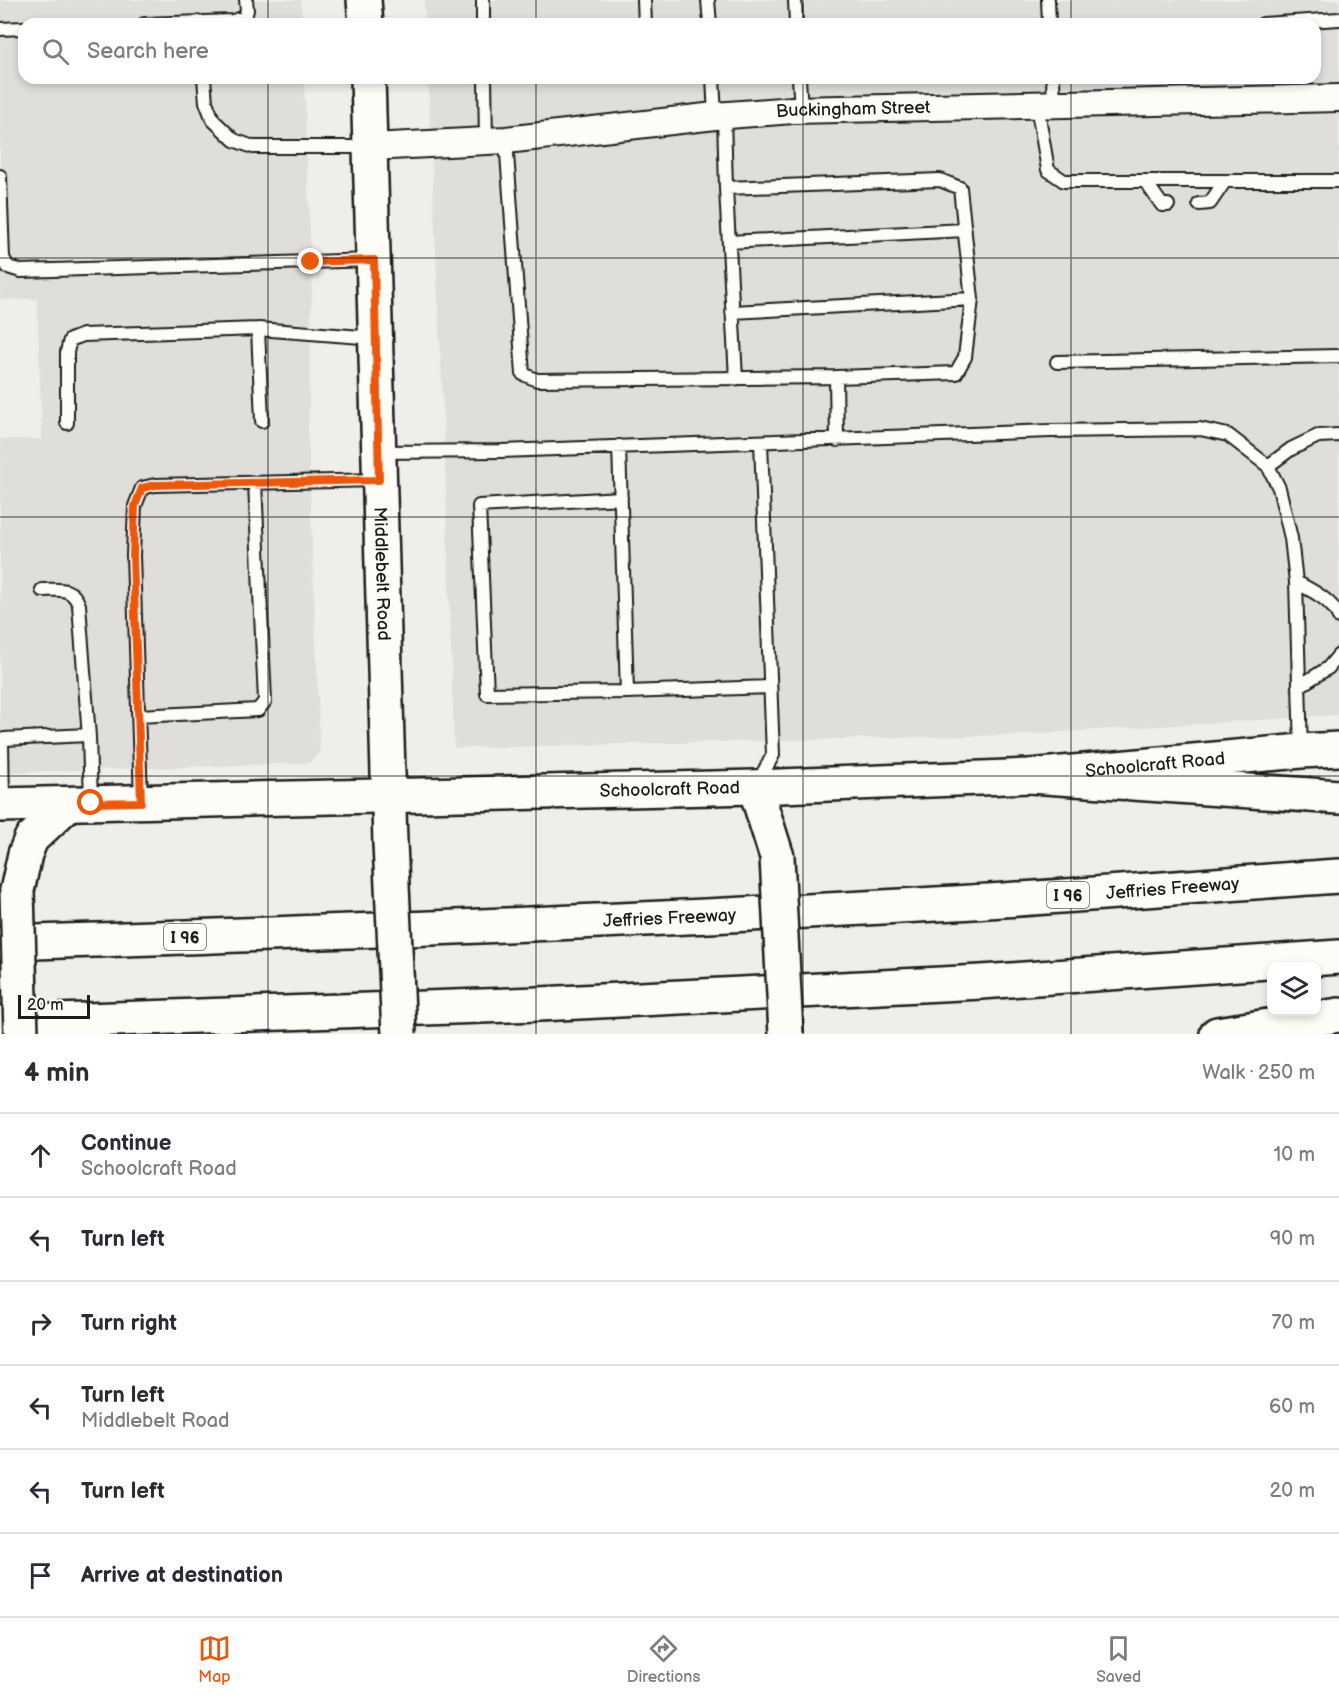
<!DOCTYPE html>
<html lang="en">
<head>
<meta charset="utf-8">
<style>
  :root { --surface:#fff; --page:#f7f7f7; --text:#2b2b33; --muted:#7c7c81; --line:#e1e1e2; --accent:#ea580c }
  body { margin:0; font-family:"Balsamiq Sans",sans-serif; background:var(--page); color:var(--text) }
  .controls { position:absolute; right:18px; bottom:18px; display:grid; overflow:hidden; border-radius:12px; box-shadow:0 3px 9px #0003 }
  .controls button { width:54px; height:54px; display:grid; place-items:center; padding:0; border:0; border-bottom:2px solid var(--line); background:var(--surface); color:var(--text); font:30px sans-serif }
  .scale { position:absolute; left:18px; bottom:15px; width:72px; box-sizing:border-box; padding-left:6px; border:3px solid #1c1c1c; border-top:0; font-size:16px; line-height:21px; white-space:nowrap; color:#1c1c1c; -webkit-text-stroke:4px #fdfcf7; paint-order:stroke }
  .stop { position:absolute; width:18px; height:18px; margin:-14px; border:4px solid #ea580c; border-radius:50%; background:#fff }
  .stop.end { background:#ea580c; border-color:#fff; box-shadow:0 2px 6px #0008 }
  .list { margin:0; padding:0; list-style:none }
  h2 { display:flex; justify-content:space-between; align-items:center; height:78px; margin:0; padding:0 24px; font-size:26px }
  h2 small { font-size:20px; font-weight:400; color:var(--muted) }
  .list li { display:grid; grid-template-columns:39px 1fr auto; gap:18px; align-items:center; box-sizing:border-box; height:84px; padding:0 24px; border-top:2px solid var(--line) }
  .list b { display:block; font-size:22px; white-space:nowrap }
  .list p { margin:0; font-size:20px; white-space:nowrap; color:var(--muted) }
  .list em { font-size:20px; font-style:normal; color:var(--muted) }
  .icon { flex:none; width:33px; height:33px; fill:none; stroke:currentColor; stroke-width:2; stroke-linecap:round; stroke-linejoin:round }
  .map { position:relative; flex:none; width:1339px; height:1034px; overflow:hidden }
  .search { position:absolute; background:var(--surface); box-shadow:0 3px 9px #0003; left:18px; right:18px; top:18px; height:66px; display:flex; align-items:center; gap:15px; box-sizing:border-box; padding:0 21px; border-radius:18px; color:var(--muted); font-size:22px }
  .sheet { height:582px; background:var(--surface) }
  nav { display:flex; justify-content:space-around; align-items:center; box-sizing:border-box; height:84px; border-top:2px solid var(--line); background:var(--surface); font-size:16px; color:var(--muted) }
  nav a { display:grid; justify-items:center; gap:3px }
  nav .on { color:var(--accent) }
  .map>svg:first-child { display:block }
</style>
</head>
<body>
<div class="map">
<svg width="1339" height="1034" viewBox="0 0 1339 1034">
  <rect width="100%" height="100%" fill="#f0eeea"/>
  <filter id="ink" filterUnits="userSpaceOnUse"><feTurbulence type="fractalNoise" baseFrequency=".0167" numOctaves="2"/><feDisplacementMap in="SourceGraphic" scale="12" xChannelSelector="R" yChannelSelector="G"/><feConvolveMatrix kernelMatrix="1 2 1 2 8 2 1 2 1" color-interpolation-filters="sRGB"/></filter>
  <g filter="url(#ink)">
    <!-- built -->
    <path fill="#e0deda" d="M0,0H301L302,24H24V78H304L312,289L308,435L320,747L318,754L309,763L0,773V439H42L37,299L0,300Z
      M424,0H1339V715L1015,735L454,748L444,432L428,78H1315V24H425Z"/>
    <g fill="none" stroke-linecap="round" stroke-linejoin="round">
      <defs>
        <path id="service" d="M483,0V24
          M644,0L645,24
          M708,0L710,24
          M795,0L796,24
          M1048,0L1049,24
          M144,24L233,21L245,17L247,10L246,0
          M1263,24L1339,19
          M0,29L24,28
          M204,78L206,102L213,120L234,140L253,147H369
          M485,78L486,141
          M713,78L715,116
          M799,78L801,110
          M1053,78L1054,104
          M1037,105L1048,170L1064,181H1339
          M724,116L726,188
          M506,140L523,374L537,380L836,377L837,440
          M0,176L3,258L8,267L21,271L372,260
          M1145,181L1162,205H1168
          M1199,204L1210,203L1225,181
          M729,242L965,230
          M732,312L972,299
          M258,329L262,421
          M1057,362L1339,356
          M736,379L726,188L940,180L960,188L972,299L965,357L956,373L836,377
          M67,423V352L70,340L83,335L258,329L375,338
          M619,446L627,692
          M379,452L501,451L1051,431L1200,429L1228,435L1268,466L1279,488L1291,538L1296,582L1301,750
          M1268,466L1291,449L1318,436L1339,435
          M621,498L479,506L487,694L627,692L770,687
          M1296,582C1311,590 1332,600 1339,617
          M42,590C58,590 72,586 79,605L89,737L91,801
          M1298,687L1328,668L1339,655
          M138,716L258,710L265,701L255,483
          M757,784L773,755L761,442
          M141,801L133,555L135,506L142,488L155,485L379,480
          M3,803L2,741L4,739L88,735"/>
        <g id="minor">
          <path id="s1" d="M371,147L506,140L715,116L793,110L1339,98"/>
        </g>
        <g id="secondary">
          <path d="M364,0L366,24"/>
          <path id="s2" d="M368,78L390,843"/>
          <path d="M755,787L777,857"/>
          <path id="s3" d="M0,805L755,787L1030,776L1301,751L1339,749"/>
          <path d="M17,891L25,854L31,839L68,804"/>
        </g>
        <g id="motorway">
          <path d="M1030,776L1339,797"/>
          <path id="s4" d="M0,943C312,933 624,922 936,904C1070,897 1205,885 1339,876"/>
          <path d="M0,1023L539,1004L981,982L1339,957"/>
          <path d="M1217,1034L1339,1015"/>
        </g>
      </defs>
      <!-- service casing -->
      <use href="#service" stroke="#1c1c1c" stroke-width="16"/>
      <!-- minor casing -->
      <use href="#minor" stroke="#1c1c1c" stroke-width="30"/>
      <!-- secondary casing -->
      <use href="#secondary" stroke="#1c1c1c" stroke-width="38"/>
      <!-- motorway casing -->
      <use href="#motorway" stroke="#1c1c1c" stroke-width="38"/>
      <!-- service -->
      <use href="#service" stroke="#fdfcf7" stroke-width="12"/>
      <!-- minor -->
      <use href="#minor" stroke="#fdfcf7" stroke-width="26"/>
      <!-- secondary -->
      <use href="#secondary" stroke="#fdfcf7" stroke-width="33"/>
      <!-- motorway -->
      <use href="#motorway" stroke="#fdfcf7" stroke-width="33"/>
      <defs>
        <path id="secondary-bridge" d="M390,843L399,1034
          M777,857L786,1034
          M17,891L21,1034"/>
      </defs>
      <!-- secondary-bridge casing -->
      <use href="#secondary-bridge" stroke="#1c1c1c" stroke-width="38" stroke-linecap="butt"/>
      <!-- secondary-bridge -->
      <use href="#secondary-bridge" stroke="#fdfcf7" stroke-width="33"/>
    </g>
  </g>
  <g fill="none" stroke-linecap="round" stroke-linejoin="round" filter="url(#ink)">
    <!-- route -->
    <path stroke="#ea580c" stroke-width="8" d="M91,803L141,802L133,555L135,506L142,488L155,485L379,480L374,260L311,262"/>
  </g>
  <!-- grid -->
  <path fill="none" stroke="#1c1c1c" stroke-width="1.5" stroke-opacity="0.55" d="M268,0V24M536,0V24M803,0V24M1071,0V24M268,78V1034M536,78V1034M803,78V1034M1071,78V1034M0,258H1339M0,517H1339M0,776H1339"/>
  <g text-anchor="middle" stroke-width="4.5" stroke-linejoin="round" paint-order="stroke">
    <!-- shield labels -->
    <g fill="#fdfcf7" stroke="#605f5e" stroke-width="1.5">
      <rect x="1047" y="882" width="42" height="26" rx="4.5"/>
      <rect x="164" y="924" width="42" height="26" rx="4.5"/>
    </g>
    <g font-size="16" font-weight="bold" fill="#1c1c1c">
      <text x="1068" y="901">I 96</text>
      <text x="185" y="943">I 96</text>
    </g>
    <!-- street labels -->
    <g font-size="18" fill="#1c1c1c" stroke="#fdfcf7">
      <text dy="6" stroke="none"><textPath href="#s1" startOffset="484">Buckingham Street</textPath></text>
      <text dy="6" stroke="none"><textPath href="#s2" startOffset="496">Middlebelt Road</textPath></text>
      <text dy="6" stroke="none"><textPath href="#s3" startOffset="1156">Schoolcraft Road</textPath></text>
      <text dy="6" stroke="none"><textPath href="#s3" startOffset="670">Schoolcraft Road</textPath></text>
      <text dy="6" stroke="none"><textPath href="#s4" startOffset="1174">Jeffries Freeway</textPath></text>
      <text dy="6" stroke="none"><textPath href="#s4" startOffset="670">Jeffries Freeway</textPath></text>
    </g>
  </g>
</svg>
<div class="controls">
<button><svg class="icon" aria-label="layers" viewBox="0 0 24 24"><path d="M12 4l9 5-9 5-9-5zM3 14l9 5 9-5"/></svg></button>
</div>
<div class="scale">20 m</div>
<div class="stop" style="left:91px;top:803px"></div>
<div class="stop end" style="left:311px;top:262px"></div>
<div class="search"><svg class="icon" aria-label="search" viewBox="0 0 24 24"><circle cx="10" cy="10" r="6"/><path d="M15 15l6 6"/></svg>Search here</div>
</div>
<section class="sheet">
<h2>4 min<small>Walk · 250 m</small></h2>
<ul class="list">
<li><svg class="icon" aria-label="ahead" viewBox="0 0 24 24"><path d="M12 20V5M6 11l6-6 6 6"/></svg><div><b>Continue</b><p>Schoolcraft Road</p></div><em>10 m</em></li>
<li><svg class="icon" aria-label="left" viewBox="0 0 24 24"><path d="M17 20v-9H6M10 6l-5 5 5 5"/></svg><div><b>Turn left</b></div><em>90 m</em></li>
<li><svg class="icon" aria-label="right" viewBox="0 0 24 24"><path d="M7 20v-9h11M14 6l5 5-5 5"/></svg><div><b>Turn right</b></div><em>70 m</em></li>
<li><svg class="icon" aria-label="left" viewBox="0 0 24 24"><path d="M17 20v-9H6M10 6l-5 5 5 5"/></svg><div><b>Turn left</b><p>Middlebelt Road</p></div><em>60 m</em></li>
<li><svg class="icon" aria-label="left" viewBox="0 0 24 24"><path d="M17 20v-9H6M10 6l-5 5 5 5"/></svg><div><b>Turn left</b></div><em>20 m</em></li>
<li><svg class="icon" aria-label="arrive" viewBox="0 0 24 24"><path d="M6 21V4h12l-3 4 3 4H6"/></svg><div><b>Arrive at destination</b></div></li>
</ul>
</section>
<nav>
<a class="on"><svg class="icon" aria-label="map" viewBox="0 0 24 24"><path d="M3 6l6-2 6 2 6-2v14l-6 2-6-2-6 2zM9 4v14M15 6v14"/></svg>Map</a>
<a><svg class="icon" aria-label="directions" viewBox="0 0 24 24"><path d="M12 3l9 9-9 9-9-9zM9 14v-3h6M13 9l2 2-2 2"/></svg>Directions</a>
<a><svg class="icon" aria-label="saved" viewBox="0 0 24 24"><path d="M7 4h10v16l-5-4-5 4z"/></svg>Saved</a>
</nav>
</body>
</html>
